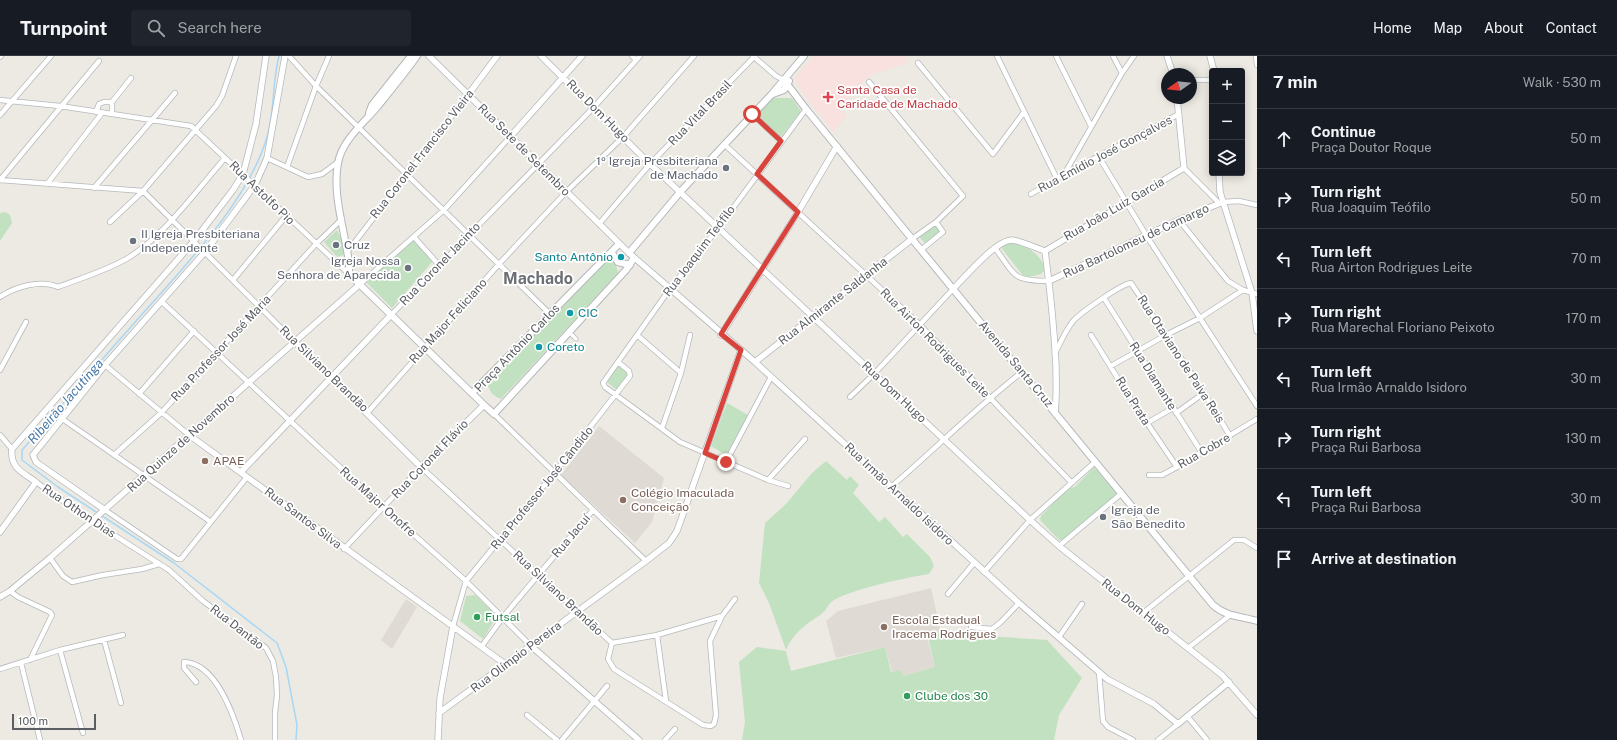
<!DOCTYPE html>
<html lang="en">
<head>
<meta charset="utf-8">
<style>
  :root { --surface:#171b24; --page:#20242c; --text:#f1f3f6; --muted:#9ea1a6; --line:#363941 }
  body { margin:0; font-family:"Public Sans",sans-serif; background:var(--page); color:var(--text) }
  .controls { position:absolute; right:12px; top:12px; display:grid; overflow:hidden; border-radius:4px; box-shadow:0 2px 10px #0003 }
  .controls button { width:36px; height:36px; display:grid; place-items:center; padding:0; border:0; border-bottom:1px solid var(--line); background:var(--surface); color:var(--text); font:20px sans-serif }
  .compass { position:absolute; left:1161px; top:12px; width:36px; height:36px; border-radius:50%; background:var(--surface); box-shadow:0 2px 10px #0003; rotate:255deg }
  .scale { position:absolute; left:12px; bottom:10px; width:84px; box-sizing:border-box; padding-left:4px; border:2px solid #5b5e62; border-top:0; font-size:11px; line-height:14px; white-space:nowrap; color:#5b5e62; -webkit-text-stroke:3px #fff; paint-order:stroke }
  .stop { position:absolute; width:12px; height:12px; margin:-9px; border:3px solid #d8433c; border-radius:50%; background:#fff }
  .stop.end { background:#d8433c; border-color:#fff; box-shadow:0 1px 4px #0008 }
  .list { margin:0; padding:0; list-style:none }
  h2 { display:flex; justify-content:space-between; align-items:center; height:52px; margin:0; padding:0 16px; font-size:17px }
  h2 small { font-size:13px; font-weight:400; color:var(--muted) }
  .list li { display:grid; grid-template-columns:26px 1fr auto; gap:12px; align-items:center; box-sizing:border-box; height:60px; padding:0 16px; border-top:1px solid var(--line) }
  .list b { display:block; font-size:15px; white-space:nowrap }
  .list p { margin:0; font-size:13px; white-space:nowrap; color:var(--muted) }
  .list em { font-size:13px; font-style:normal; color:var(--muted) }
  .icon { flex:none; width:22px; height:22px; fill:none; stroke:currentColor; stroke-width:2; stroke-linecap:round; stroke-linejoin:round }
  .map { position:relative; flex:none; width:1257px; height:684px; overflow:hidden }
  header { display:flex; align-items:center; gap:24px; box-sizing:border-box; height:56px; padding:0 20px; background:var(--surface); border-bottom:1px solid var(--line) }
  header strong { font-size:19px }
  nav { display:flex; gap:22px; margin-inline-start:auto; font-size:14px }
  .search { width:280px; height:36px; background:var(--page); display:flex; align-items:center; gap:10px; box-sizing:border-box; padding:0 14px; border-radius:4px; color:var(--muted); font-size:15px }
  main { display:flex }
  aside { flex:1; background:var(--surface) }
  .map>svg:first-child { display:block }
</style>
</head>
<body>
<header>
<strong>Turnpoint</strong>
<div class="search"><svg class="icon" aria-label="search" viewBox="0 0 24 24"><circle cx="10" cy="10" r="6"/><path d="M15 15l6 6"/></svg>Search here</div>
<nav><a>Home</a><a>Map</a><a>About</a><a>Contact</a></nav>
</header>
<main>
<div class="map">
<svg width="1257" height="684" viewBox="0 0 1257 684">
  <rect width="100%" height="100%" fill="#eceae2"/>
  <!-- education -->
  <path fill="#dfdbd4" d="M599,370L664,422L652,466L635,487L561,419Z
    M931,532L941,577L927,581L935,611L903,620L901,614L892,616L885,591L836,602L826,565L838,555Z
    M406,543L417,551L392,593L381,584Z"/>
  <!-- medical -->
  <path fill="#f8e1df" d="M814,0H908L905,8L871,19L863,26L839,53L847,60L833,76L797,29L795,21Z"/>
  <!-- green -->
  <path fill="#c2e1c1" d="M772,42H792L801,55L780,82L757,61L756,58Z
    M5,156L10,159L12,167L0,185V157Z
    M937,168L943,176L926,188L919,181Z
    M337,174L345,190L344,199L337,201L324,186Z
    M414,184L433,205L392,252L366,226Z
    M1005,187C1022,186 1042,197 1045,214L1041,218L1025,222L1002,193Z
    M611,205L616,209L618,217L501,343C492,340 490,335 487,327L604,207Z
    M618,309L626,315L628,320L617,334L608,327L607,323Z
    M727,347L748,359L726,399L711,390Z
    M826,405L847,424L850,420L859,429L853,437L879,466L885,461L903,481L907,478L930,501L934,510L929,518C905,522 856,532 834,544C828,547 826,556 820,559C805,569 793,577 786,594L769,547L759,527L765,467L786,448L812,417Z
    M1094,411L1117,438L1064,484H1059L1040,464L1041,460L1068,432L1075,431Z
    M475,539L497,560L483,583L460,565L466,540Z
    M941,577L1047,584L1082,622L1059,659L1054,684H742L745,666L739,606L757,591L786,595L791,615L885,591L891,616L901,614L903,620L935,611L928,581Z"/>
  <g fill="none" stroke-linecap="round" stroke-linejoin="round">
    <!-- stream -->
    <path stroke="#a8d7f6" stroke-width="1.5" d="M279,0C272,26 275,55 267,81C249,143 187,208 144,256C103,302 63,348 22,394V404L58,431L174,507L277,587L286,611L297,669L296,684"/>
    <defs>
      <path id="pedestrian" d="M570,277L576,283"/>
      <path id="minor" d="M289,0L316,30L549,257
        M632,0L636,4
        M753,0L776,20L784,24
        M997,0L1057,123
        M1056,0L1091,70
        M1113,0L1122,17
        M1256,0L1257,9
        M0,1L1,0
        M918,7L993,98L1024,56
        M1191,24H1212
        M869,26L963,140L936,166L912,183
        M0,44L60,50L191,70L349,218
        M112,46L131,22
        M96,56L99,48L104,46H112V58
        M752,58L781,85
        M0,59L51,0
        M724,88L919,268L1071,426
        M1099,101L1146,179L1257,350
        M267,102L308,121L322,118L338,106
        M287,111L316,30L329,0
        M1184,112L1219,147
        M1065,117L1122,17L1134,0
        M0,124L143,135L295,286
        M0,124L99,5
        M47,128L102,57
        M94,132L175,37
        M1031,138L1065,118L1179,58
        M1223,146L1239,145L1257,149
        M1179,164L1228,225L1243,234L1257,238
        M110,166L143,135L216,50L222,40L236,0
        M599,168L650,108L755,0
        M414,181L438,208
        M995,192C1016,220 1012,225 1049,225
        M921,194L943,176L936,166
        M348,195L468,39
        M233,224L286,160
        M359,229L444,154L510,81
        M0,241C15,231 40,223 58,231C81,222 106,215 128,202C164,180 197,134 225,102
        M1104,242L1202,397
        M162,246L384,452L466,525L530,589
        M391,259L594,51L640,0
        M637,279L681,317
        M1091,279L1128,339L1177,411
        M1055,297C1061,286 1066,273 1074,264C1082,256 1121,228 1131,227L1204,337L1230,380
        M105,309L189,379
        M1111,310L1166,279L1200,262L1243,234
        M0,314L26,266
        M139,338L194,275
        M850,341L874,318L953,233
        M368,356L499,208L566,136L623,81L694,0
        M1176,357L1204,337
        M494,358L646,505
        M61,362L211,466
        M1147,367L1173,352
        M662,372L681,317L690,279
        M0,379L12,393
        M114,399L161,357L316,188L342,163
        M726,406L771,321
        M1149,419H1162L1177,411L1257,363
        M768,424L805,383
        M36,426L92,465L169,514L203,545L266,592L273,605L276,621L277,639L275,657V684
        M788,430L768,424L680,386L605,331L603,327L669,234L719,171L806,53
        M891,431C935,393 976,352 1022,316
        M105,454L177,503H181L247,421
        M1059,490L1122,437
        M344,493L421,411L612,587
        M50,502L63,520L72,526L103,519L142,513L159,508
        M984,516L1030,464L1095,406
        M10,535L18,541L50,556L52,559L30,604
        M948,538L974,507
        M1143,557L1234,484H1244L1257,492
        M453,570L466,525L555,416L630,320L629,315L618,306
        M971,571L992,573L1001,566L1019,547
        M657,579L666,645
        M1059,581L1082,548
        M104,584L121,647
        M612,587L608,603L614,613L703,669L711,670L714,668L716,659L710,585L722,560L735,543
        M612,587L657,579L722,560
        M482,590L503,561L593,454
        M1188,592L1229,560
        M60,594L83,677
        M21,607L40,684
        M0,613L60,594L123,579
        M1099,616L1103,665L1108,671L1133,684
        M196,626L184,612V606C216,607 234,660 241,684
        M527,659L557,684
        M1187,660L1207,684
        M562,684L607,630
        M665,684L675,673
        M1158,684L1178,668"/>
      <path id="tertiary" d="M429,0L629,197L755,306L1019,547L1107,623L1154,648L1178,668L1229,626
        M541,0L650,108L1030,464L1059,490L1222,619L1257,659
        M1167,0L1173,18
        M1210,0L1214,15
        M468,39L497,0
        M510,81L582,0
        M1219,117L1220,136L1252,237L1257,275
        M1045,195L1184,112L1177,42
        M1045,195C1050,232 1054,271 1056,309C1056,325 1057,340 1055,356
        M1049,225L1179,164L1223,146
        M953,233C965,221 996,184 1012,184C1022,185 1035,192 1045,195
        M721,279L798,156L837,90
        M295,286L421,411L484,349
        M755,306L912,183
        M189,379L505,608
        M241,416L391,259
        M105,454L36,406L33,399L105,309L205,196L255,129L267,102L285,0
        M0,476L36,426C22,416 10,412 12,393L194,185L233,134L243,118L256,68L266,0
        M0,541L10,535L50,502L359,229
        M530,589L639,684
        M439,657L646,505L669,487L677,475L741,294
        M438,684L440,642L453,570"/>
      <path id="secondary" d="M417,0C405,17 391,34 378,50C364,67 342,84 338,107C332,139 345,175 349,207V218L484,349L494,358L626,214L634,202
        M784,24L806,53L921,194L1213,549C1226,561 1241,560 1257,565
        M773,38L784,34L789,25
        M369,57L372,49L411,0
        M612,197L618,206L630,209
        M629,197L681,135L771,39L804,0
        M472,337L619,188"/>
    </defs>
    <!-- pedestrian casing -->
    <use href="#pedestrian" stroke="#b5b8bc" stroke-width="5"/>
    <!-- minor casing -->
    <use href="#minor" stroke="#b5b8bc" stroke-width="6"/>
    <!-- tertiary casing -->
    <use href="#tertiary" stroke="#b5b8bc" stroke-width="7"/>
    <!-- secondary casing -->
    <use href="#secondary" stroke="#b4b7bb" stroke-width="8"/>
    <!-- pedestrian -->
    <use href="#pedestrian" stroke="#fff" stroke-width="3.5"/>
    <!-- minor -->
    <use href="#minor" stroke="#fff" stroke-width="4.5"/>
    <!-- tertiary -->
    <use href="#tertiary" stroke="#fff" stroke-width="5.5"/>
    <!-- secondary -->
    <use href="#secondary" stroke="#fff" stroke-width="6"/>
  </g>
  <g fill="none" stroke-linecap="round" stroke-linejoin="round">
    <!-- route -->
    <path stroke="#d8433c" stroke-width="5" d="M726,406L705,397L741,294L721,278L798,156L757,118L781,85L752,58"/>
  </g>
  <!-- markers -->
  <path fill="#e0444e" stroke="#fff" stroke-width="1.5" d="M826 35h4v4h4v4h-4v4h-4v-4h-4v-4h4z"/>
  <g fill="#6b7280" stroke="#fff" stroke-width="1.5">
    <circle cx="726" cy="112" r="4"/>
    <circle cx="133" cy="185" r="4"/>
    <circle cx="336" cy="189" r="4"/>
    <circle cx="408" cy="212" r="4"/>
    <circle cx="1103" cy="461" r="4"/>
  </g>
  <g fill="#0f9aa8" stroke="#fff" stroke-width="1.5">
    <circle cx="621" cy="201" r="4"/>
    <circle cx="570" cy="257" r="4"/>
    <circle cx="539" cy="291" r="4"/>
  </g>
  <g fill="#8d6e63" stroke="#fff" stroke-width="1.5">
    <circle cx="205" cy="405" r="4"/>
    <circle cx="623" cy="444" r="4"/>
    <circle cx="884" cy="571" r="4"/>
  </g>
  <g fill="#2e9e5b" stroke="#fff" stroke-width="1.5">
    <circle cx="477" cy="561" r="4"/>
    <circle cx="907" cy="640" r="4"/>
  </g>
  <g text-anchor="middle" stroke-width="3.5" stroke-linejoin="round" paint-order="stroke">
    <!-- health labels -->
    <g font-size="12" fill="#be3a42" stroke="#fff" text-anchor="start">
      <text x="837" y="38">Santa Casa de<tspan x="837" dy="14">Caridade de Machado</tspan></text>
    </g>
    <!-- street labels -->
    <g font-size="12" fill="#5b5e62" stroke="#fff">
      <text transform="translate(598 55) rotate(45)" y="4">Rua Dom Hugo</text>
      <text transform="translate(700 57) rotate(-46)" y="4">Rua Vital Brasil</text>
      <text transform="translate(524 94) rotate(45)" y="4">Rua Sete de Setembro</text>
      <text transform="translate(422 98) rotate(-52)" y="4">Rua Coronel Francisco Vieira</text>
      <text transform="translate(1105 98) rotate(-28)" y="4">Rua Emídio José Gonçalves</text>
      <text transform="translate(262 137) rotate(44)" y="4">Rua Astolfo Pio</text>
      <text transform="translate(1114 153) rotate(-30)" y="4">Rua João Luiz Garcia</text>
      <text transform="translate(1136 185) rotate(-25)" y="4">Rua Bartolomeu de Camargo</text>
      <text transform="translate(699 195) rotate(-53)" y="4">Rua Joaquim Teófilo</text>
      <text transform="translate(440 208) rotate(-46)" y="4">Rua Coronel Jacinto</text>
      <text transform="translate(833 245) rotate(-38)" y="4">Rua Almirante Saldanha</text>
      <text transform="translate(448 265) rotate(-48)" y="4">Rua Major Feliciano</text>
      <text transform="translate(935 287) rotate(45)" y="4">Rua Airton Rodrigues Leite</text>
      <text transform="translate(221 292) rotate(-47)" y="4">Rua Professor José Maria</text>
      <text transform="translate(517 292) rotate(-46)" y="4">Praça Antônio Carlos</text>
      <text transform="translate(1181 303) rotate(57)" y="4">Rua Otaviano de Paiva Reis</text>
      <text transform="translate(1016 308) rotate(50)" y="4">Avenida Santa Cruz</text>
      <text transform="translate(324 313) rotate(44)" y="4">Rua Silviano Brandão</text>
      <text transform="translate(1153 320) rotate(58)" y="4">Rua Diamante</text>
      <text transform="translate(894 336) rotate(43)" y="4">Rua Dom Hugo</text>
      <text transform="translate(1133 345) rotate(58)" y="4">Rua Prata</text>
      <text transform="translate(181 387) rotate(-42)" y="4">Rua Quinze de Novembro</text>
      <text transform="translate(1204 395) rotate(-30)" y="4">Rua Cobre</text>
      <text transform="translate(430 403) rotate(-46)" y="4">Rua Coronel Flávio</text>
      <text transform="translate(542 432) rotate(-51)" y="4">Rua Professor José Cândido</text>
      <text transform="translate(899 438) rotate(43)" y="4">Rua Irmão Arnaldo Isidoro</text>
      <text transform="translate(378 446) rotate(42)" y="4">Rua Major Onofre</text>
      <text transform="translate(79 455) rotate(34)" y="4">Rua Othon Dias</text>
      <text transform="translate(303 462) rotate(37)" y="4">Rua Santos Silva</text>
      <text transform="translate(571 480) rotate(-50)" y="4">Rua Jacuí</text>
      <text transform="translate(558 537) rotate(43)" y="4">Rua Silviano Brandão</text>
      <text transform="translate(1136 551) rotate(38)" y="4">Rua Dom Hugo</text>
      <text transform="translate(237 571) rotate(38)" y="4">Rua Dantão</text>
      <text transform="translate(516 601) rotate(-37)" y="4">Rua Olímpio Pereira</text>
    </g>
    <!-- worship labels -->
    <g font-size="12" fill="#5b616d" stroke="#fff" text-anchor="start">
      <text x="718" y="109" text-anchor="end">1º Igreja Presbiteriana<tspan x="718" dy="14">de Machado</tspan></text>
      <text x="141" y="182">II Igreja Presbiteriana<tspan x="141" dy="14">Independente</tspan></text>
      <text x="344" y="193">Cruz</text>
      <text x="400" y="209" text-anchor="end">Igreja Nossa<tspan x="400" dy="14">Senhora de Aparecida</tspan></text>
      <text x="1111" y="458">Igreja de<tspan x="1111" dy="14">São Benedito</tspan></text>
    </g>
    <!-- culture labels -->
    <g font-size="12" fill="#0d838f" stroke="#fff" text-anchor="start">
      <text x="613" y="205" text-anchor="end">Santo Antônio</text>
      <text x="578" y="261">CIC</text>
      <text x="547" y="295">Coreto</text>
    </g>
    <!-- education labels -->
    <g font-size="12" fill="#785e54" stroke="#fff" text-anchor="start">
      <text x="213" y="409">APAE</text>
      <text x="631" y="441">Colégio Imaculada<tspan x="631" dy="14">Conceição</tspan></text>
      <text x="892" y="568">Escola Estadual<tspan x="892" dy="14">Iracema Rodrigues</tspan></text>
    </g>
    <!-- leisure labels -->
    <g font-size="12" fill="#27864d" stroke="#fff" text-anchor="start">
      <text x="485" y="565">Futsal</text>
      <text x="915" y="644">Clube dos 30</text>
    </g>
    <!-- water labels -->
    <g font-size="13" font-style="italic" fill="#4879a6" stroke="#fff">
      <text transform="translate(65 345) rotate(-49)" y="5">Ribeirão Jacutinga</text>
    </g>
    <!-- district labels -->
    <g font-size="16" font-weight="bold" fill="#6c7074" stroke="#fff">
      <text x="538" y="228">Machado</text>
    </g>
  </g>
</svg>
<div class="controls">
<button>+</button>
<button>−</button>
<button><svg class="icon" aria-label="layers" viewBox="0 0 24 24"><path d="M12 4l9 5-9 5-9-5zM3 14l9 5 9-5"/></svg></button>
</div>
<svg class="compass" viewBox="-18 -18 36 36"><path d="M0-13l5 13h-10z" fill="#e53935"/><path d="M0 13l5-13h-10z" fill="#9ea1a6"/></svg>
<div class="scale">100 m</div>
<div class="stop" style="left:752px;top:58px"></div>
<div class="stop end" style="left:726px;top:406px"></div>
</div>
<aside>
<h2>7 min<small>Walk · 530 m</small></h2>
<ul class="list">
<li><svg class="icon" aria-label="ahead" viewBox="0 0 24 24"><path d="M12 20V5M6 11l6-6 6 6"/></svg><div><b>Continue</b><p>Praça Doutor Roque</p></div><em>50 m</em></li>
<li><svg class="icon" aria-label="right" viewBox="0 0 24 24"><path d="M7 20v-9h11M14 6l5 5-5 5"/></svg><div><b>Turn right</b><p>Rua Joaquim Teófilo</p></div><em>50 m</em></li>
<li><svg class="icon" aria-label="left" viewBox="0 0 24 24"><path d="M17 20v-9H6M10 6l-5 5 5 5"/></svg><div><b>Turn left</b><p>Rua Airton Rodrigues Leite</p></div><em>70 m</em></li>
<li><svg class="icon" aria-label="right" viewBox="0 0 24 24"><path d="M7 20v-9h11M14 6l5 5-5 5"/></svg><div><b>Turn right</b><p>Rua Marechal Floriano Peixoto</p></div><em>170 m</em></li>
<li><svg class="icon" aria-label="left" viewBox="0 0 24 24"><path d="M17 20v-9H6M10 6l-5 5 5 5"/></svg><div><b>Turn left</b><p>Rua Irmão Arnaldo Isidoro</p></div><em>30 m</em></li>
<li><svg class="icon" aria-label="right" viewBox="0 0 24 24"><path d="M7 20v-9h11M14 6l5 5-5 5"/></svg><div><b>Turn right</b><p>Praça Rui Barbosa</p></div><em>130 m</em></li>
<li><svg class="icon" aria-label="left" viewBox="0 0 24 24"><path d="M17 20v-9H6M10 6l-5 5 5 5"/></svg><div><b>Turn left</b><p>Praça Rui Barbosa</p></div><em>30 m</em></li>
<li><svg class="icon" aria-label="arrive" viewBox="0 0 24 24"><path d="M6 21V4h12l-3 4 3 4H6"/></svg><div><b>Arrive at destination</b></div></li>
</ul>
</aside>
</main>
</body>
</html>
